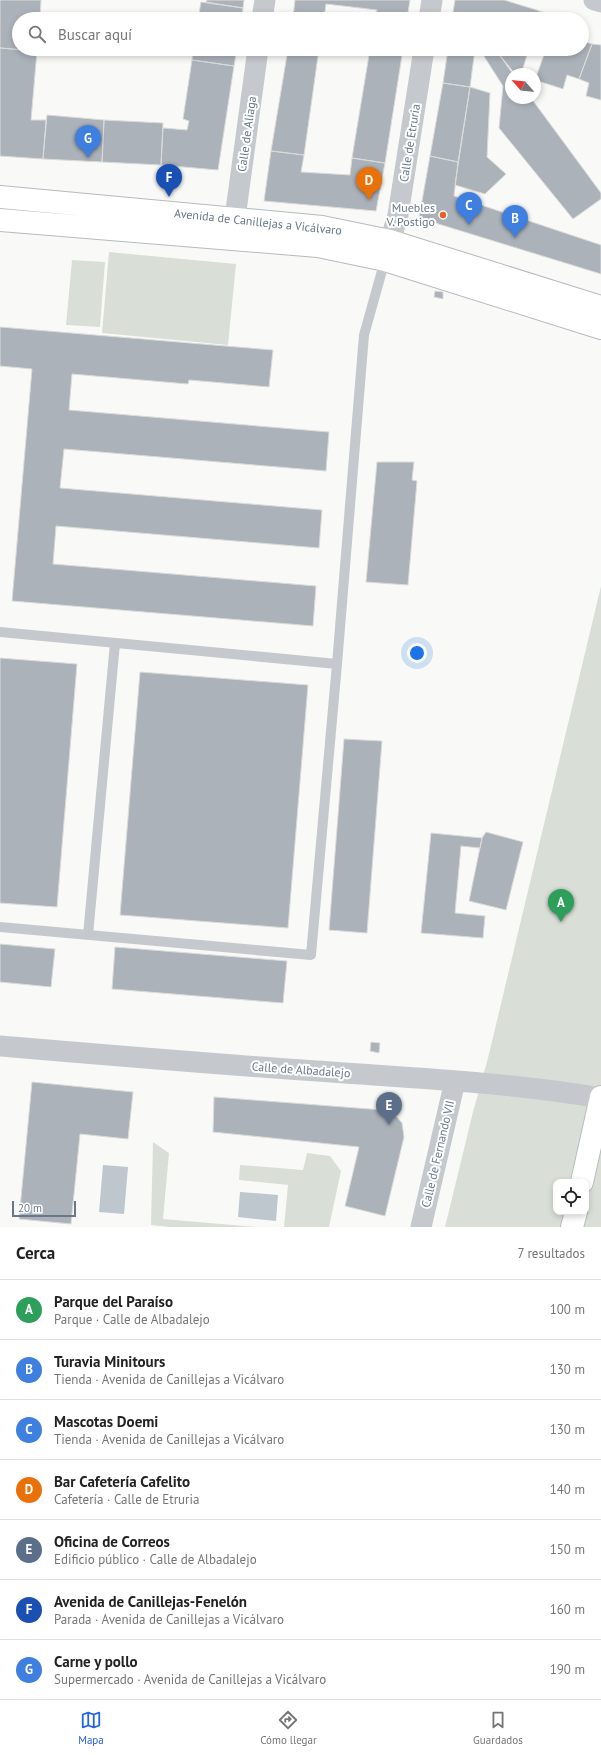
<!DOCTYPE html>
<html lang="es">
<head>
<meta charset="utf-8">
<style>
  :root { --surface:#fff; --page:#f6f6f6; --text:#222; --muted:#767676; --line:#e0e0e0; --accent:#2563eb }
  body { margin:0; font-family:"PT Sans",sans-serif; background:var(--page); color:var(--text) }
  .controls { position:absolute; right:12px; bottom:12px; display:grid; overflow:hidden; border-radius:8px; box-shadow:0 2px 6px #0003 }
  .controls button { width:36px; height:36px; display:grid; place-items:center; padding:0; border:0; border-bottom:1px solid var(--line); background:var(--surface); color:var(--text); font:20px sans-serif }
  .compass { position:absolute; left:505px; top:68px; width:36px; height:36px; border-radius:50%; background:var(--surface); box-shadow:0 2px 6px #0003; rotate:298deg }
  .scale { position:absolute; left:12px; bottom:10px; width:64px; box-sizing:border-box; padding-left:4px; border:2px solid #687889; border-top:0; font-size:11px; line-height:14px; white-space:nowrap; color:#687889; -webkit-text-stroke:3px #fff; paint-order:stroke }
  .you { position:absolute; left:417px; top:653px; width:14px; height:14px; margin:-10px; border:3px solid #fff; border-radius:50%; background:#1a73e8; box-shadow:0 0 0 6px #1a73e833 }
  .badge { display:grid; place-items:center; width:26px; height:26px; border-radius:50%; background:var(--accent); color:#fff; font-size:13px; font-weight:700 }
  .pin { position:absolute; translate:-50% -33px; filter:drop-shadow(0 1px 2px #0008) }
  .pin::after { content:''; position:absolute; top:21px; width:14px; height:12px; background:inherit; clip-path:polygon(0 0,100% 0,50% 100%) }
  .list { margin:0; padding:0; list-style:none }
  h2 { display:flex; justify-content:space-between; align-items:center; height:52px; margin:0; padding:0 16px; font-size:17px }
  h2 small { font-size:13px; font-weight:400; color:var(--muted) }
  .list li { display:grid; grid-template-columns:26px 1fr auto; gap:12px; align-items:center; box-sizing:border-box; height:60px; padding:0 16px; border-top:1px solid var(--line) }
  .list b { display:block; font-size:15px; white-space:nowrap }
  .list p { margin:0; font-size:13px; white-space:nowrap; color:var(--muted) }
  .list em { font-size:13px; font-style:normal; color:var(--muted) }
  .icon { flex:none; width:22px; height:22px; fill:none; stroke:currentColor; stroke-width:2; stroke-linecap:round; stroke-linejoin:round }
  .map { position:relative; flex:none; width:601px; height:1227px; overflow:hidden }
  .search { position:absolute; background:var(--surface); box-shadow:0 2px 6px #0003; left:12px; right:12px; top:12px; height:44px; display:flex; align-items:center; gap:10px; box-sizing:border-box; padding:0 14px; border-radius:22px; color:var(--muted); font-size:15px }
  .sheet { height:472px; background:var(--surface) }
  nav { display:flex; justify-content:space-around; align-items:center; box-sizing:border-box; height:56px; border-top:1px solid var(--line); background:var(--surface); font-size:11px; color:var(--muted) }
  nav a { display:grid; justify-items:center; gap:2px }
  nav .on { color:var(--accent) }
  .map>svg:first-child { display:block }
</style>
</head>
<body>
<div class="map">
<svg width="601" height="1227" viewBox="0 0 601 1227">
  <rect width="100%" height="100%" fill="#f9faf7"/>
  <!-- green -->
  <path fill="#d9dfd6" fill-rule="evenodd" d="M109,252L236,264L228,345L102,333Z
    M72,260L105,262L100,327L66,325Z
    M601,586V1227H445L473,1112L488,1058ZM556,1182H586V1212H556Z
    M153,1142L169,1153L163,1219L257,1227H170L151,1225Z
    M307,1153L330,1156L341,1171L329,1227H284L288,1185L239,1180L240,1165L303,1170Z"/>
  <!-- water -->
  <path fill="#bdc7cd" d="M103,1165L128,1167L124,1214L99,1212Z
    M240,1192L278,1195L276,1221L238,1217Z"/>
  <!-- building -->
  <path fill="#abb2ba" stroke="#dbdbd9" d="M0,0H41L40,19H19V49H37V51L0,48Z
    M207,0H244L243,8L206,2Z
    M295,0H410L407,19H375L377,10L326,4L324,19L293,17Z
    M455,0H504L540,11L538,19H472L470,16L453,12Z
    M201,2L243,8L242,19H198Z
    M540,11L564,19H538Z
    M582,41L592,44L579,79L567,75L563,89L535,80L546,49H582Z
    M592,44L601,45V100L586,96L589,83L579,79Z
    M0,48L37,51L31,120H46L43,159L0,156Z
    M193,49H237L234,66L192,60Z
    M288,49H319L304,155L271,151Z
    M370,49H403L385,163L352,158Z
    M448,49H475L470,87L443,83Z
    M495,49H529L521,74H515Z
    M495,49L513,74H511V98H531L601,193V199L573,219L499,128L503,86L480,50H475Z
    M192,60L234,66L218,170L161,165L163,128L187,130L189,121L183,119Z
    M443,83L470,87L458,162L430,156Z
    M470,87L490,93L487,157L506,174L485,194L455,185Z
    M47,115L104,120L102,162L43,159Z
    M104,120L163,123L161,165L102,162Z
    M271,151L304,155L301,172L350,175L352,158L385,163L376,211L264,201Z
    M430,156L458,162L454,196L601,245V274L419,218Z
    M435,291L443,292V299L434,297Z
    M0,327L273,350L269,387L189,380L188,384L72,374L69,410L329,432L326,471L64,449L60,488L322,510L319,548L56,526L53,564L316,586L313,626L12,601L32,369L0,366Z
    M377,462H414L412,480L417,481L408,585L366,582Z
    M0,658L77,664L57,907L0,903Z
    M140,672L308,685L288,928L120,915Z
    M344,739L382,741L367,933L329,930Z
    M486,832L523,842L506,910L469,901L482,838Z
    M431,833L482,838L480,848L461,846L455,913L485,916L483,938L421,933Z
    M0,944L55,949L51,987L0,982Z
    M115,947L287,961L283,1003L112,989Z
    M371,1042L380,1043L379,1053L370,1051Z
    M32,1082L133,1092L128,1139L80,1134L71,1224L19,1219Z
    M214,1097L383,1110L396,1116L402,1123L404,1137L385,1216L345,1206L359,1147L213,1132Z"/>
  <g fill="none" stroke-linecap="round" stroke-linejoin="round">
    <defs>
      <path id="primary" d="M0,197L322,227L390,241L601,307
        M0,220L318,246L385,260L601,328
        M582,1182L601,1097
        M572,1227L576,1212"/>
    </defs>
    <!-- primary casing -->
    <use href="#primary" stroke="#b6babf" stroke-width="24"/>
    <!-- lane -->
    <path stroke="#c5c9cd" stroke-width="10" d="M0,632L337,664
      M0,927L311,955L337,664L364,335L385,260
      M88,935L115,643"/>
    <!-- street -->
    <path stroke="#c5c9cd" stroke-width="21" d="M594,0L601,2
      M262,19L265,0
      M429,19L432,0
      M235,218L258,49
      M385,258L398,215L424,49
      M0,1046C106,1055 211,1064 317,1071C412,1078 507,1082 601,1098
      M421,1227L455,1081"/>
    <!-- primary -->
    <use href="#primary" stroke="#fff" stroke-width="22"/>
  </g>
  <!-- markers -->
  <circle fill="#e6622b" stroke="#fff" stroke-width="1.5" cx="443" cy="215" r="4"/>
  <g text-anchor="middle" stroke-width="4" stroke-linejoin="round" paint-order="stroke">
    <!-- street labels -->
    <g font-size="12" fill="#687889" stroke="#fff">
      <text transform="translate(247 134) rotate(-82)" y="4">Calle de Aliaga</text>
      <text transform="translate(410 143) rotate(-81)" y="4">Calle de Etruria</text>
      <text transform="translate(258 222) rotate(6)" y="4">Avenida de Canillejas a Vicálvaro</text>
      <text transform="translate(301 1070) rotate(4)" y="4">Calle de Albadalejo</text>
      <text transform="translate(438 1154) rotate(-77)" y="4">Calle de Fernando VII</text>
    </g>
    <!-- poi labels -->
    <g font-size="12" fill="#687889" stroke="#fff" text-anchor="end">
      <text x="435" y="212">Muebles<tspan x="435" dy="14">V. Postigo</tspan></text>
    </g>
  </g>
</svg>
<div class="controls">
<button><svg class="icon" aria-label="locate" viewBox="0 0 24 24"><circle cx="12" cy="12" r="6"/><path d="M12 2v4M12 18v4M2 12h4M18 12h4"/></svg></button>
</div>
<svg class="compass" viewBox="-18 -18 36 36"><path d="M0-13l5 13h-10z" fill="#e53935"/><path d="M0 13l5-13h-10z" fill="#767676"/></svg>
<div class="scale">20 m</div>
<div class="you"></div>
<div class="pin badge" style="left:561px;top:922px;background:#2e9e5b">A</div>
<div class="pin badge" style="left:515px;top:238px;background:#3f7fe0">B</div>
<div class="pin badge" style="left:469px;top:225px;background:#3f7fe0">C</div>
<div class="pin badge" style="left:369px;top:200px;background:#e8710a">D</div>
<div class="pin badge" style="left:389px;top:1125px;background:#5c6f8a">E</div>
<div class="pin badge" style="left:169px;top:197px;background:#1a4fb4">F</div>
<div class="pin badge" style="left:88px;top:158px;background:#3f7fe0">G</div>
<div class="search"><svg class="icon" aria-label="search" viewBox="0 0 24 24"><circle cx="10" cy="10" r="6"/><path d="M15 15l6 6"/></svg>Buscar aquí</div>
</div>
<section class="sheet">
<h2>Cerca<small>7 resultados</small></h2>
<ul class="list">
<li><span class="badge" style="background:#2e9e5b">A</span><div><b>Parque del Paraíso</b><p>Parque · Calle de Albadalejo</p></div><em>100 m</em></li>
<li><span class="badge" style="background:#3f7fe0">B</span><div><b>Turavia Minitours</b><p>Tienda · Avenida de Canillejas a Vicálvaro</p></div><em>130 m</em></li>
<li><span class="badge" style="background:#3f7fe0">C</span><div><b>Mascotas Doemi</b><p>Tienda · Avenida de Canillejas a Vicálvaro</p></div><em>130 m</em></li>
<li><span class="badge" style="background:#e8710a">D</span><div><b>Bar Cafetería Cafelito</b><p>Cafetería · Calle de Etruria</p></div><em>140 m</em></li>
<li><span class="badge" style="background:#5c6f8a">E</span><div><b>Oficina de Correos</b><p>Edificio público · Calle de Albadalejo</p></div><em>150 m</em></li>
<li><span class="badge" style="background:#1a4fb4">F</span><div><b>Avenida de Canillejas-Fenelón</b><p>Parada · Avenida de Canillejas a Vicálvaro</p></div><em>160 m</em></li>
<li><span class="badge" style="background:#3f7fe0">G</span><div><b>Carne y pollo</b><p>Supermercado · Avenida de Canillejas a Vicálvaro</p></div><em>190 m</em></li>
</ul>
</section>
<nav>
<a class="on"><svg class="icon" aria-label="map" viewBox="0 0 24 24"><path d="M3 6l6-2 6 2 6-2v14l-6 2-6-2-6 2zM9 4v14M15 6v14"/></svg>Mapa</a>
<a><svg class="icon" aria-label="directions" viewBox="0 0 24 24"><path d="M12 3l9 9-9 9-9-9zM9 14v-3h6M13 9l2 2-2 2"/></svg>Cómo llegar</a>
<a><svg class="icon" aria-label="saved" viewBox="0 0 24 24"><path d="M7 4h10v16l-5-4-5 4z"/></svg>Guardados</a>
</nav>
</body>
</html>
